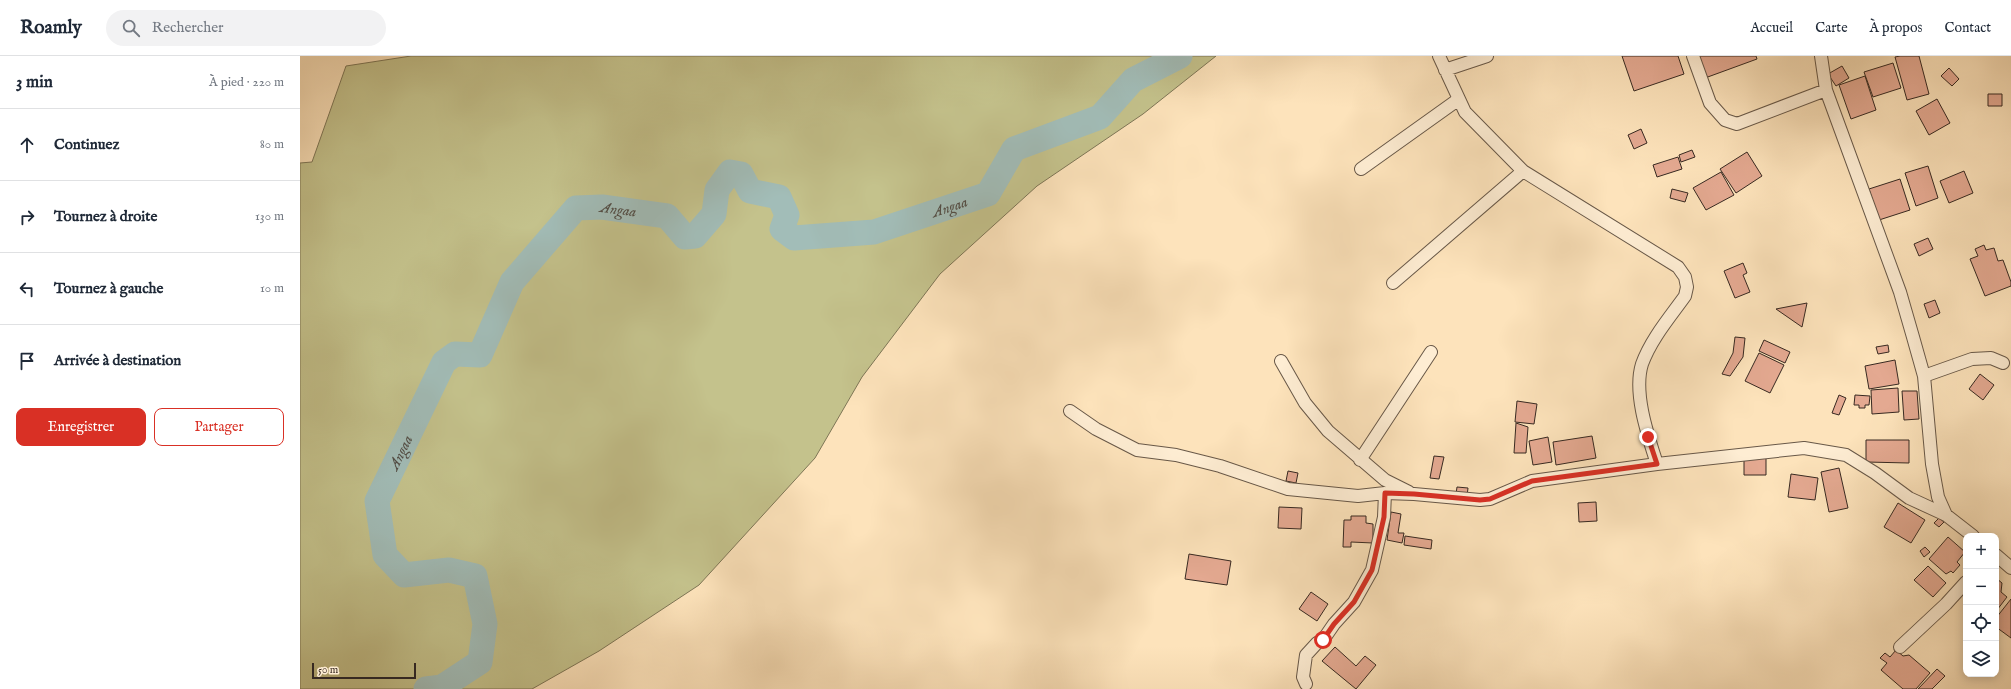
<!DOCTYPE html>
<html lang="fr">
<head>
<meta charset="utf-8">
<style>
  :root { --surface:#fff; --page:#f2f2f3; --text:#1f2937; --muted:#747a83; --line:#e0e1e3; --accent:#d93025 }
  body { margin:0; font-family:"IM FELL English",serif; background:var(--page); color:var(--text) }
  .controls { position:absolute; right:12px; bottom:12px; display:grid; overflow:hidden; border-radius:8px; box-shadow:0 2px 10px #0003 }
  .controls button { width:36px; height:36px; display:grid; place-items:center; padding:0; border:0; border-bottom:1px solid var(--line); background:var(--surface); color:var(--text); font:20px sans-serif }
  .scale { position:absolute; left:12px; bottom:10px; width:104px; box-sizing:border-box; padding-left:4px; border:2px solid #372921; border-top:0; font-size:11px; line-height:14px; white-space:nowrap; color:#372921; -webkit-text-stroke:3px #feedd3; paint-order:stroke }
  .stop { position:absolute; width:12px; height:12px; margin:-9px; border:3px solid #d93025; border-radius:50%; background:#fff }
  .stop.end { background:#d93025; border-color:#fff; box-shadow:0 1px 4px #0008 }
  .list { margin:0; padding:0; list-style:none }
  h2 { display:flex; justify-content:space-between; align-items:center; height:52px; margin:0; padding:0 16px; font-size:17px }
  h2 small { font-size:13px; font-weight:400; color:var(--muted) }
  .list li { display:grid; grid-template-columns:26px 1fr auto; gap:12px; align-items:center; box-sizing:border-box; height:72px; padding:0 16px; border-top:1px solid var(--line) }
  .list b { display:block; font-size:15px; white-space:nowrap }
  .list em { font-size:13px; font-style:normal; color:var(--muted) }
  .actions { display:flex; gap:8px; padding:12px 16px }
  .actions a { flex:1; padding:9px 0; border:1px solid var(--accent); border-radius:8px; text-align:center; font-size:14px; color:var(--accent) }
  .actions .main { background:var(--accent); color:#fff }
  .icon { flex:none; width:22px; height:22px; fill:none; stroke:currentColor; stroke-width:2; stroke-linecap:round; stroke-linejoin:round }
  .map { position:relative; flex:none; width:1711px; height:633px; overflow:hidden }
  header { display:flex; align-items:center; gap:24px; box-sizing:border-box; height:56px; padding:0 20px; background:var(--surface); border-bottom:1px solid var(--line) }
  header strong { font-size:19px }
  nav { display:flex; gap:22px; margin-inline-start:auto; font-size:14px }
  .search { width:280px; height:36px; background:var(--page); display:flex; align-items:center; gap:10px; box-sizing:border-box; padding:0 14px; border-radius:22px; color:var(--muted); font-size:15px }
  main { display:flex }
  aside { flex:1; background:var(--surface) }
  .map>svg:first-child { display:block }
</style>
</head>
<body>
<header>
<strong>Roamly</strong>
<div class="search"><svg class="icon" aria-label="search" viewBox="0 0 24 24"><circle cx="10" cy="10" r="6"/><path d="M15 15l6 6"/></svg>Rechercher</div>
<nav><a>Accueil</a><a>Carte</a><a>À propos</a><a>Contact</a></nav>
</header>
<main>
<aside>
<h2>3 min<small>À pied · 220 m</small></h2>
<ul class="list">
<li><svg class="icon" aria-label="ahead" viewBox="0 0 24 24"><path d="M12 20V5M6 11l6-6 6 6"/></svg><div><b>Continuez</b></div><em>80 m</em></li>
<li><svg class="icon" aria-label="right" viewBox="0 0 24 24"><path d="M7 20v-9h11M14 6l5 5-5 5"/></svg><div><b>Tournez à droite</b></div><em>130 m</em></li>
<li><svg class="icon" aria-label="left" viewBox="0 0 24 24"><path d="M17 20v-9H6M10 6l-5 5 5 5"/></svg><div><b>Tournez à gauche</b></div><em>10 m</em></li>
<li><svg class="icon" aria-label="arrive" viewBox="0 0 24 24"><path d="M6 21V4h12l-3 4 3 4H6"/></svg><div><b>Arrivée à destination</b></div></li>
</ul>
<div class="actions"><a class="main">Enregistrer</a><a>Partager</a></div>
</aside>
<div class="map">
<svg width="1711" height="633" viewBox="0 0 1711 633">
  <rect width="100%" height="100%" fill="#fde3bb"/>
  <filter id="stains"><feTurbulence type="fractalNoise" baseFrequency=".005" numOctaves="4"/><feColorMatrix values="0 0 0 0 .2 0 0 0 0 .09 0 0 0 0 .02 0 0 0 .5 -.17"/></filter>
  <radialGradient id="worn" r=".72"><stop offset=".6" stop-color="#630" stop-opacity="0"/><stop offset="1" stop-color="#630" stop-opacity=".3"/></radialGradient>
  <!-- green -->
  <path fill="#c4c28c" stroke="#7e7656" d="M111,0H916L843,58L737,130L640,218L562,321L515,402L399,529L299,595L232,633H0V107L12,106L46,10Z"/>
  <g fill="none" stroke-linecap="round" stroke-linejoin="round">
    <!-- river -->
    <path stroke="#a2bdb8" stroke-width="25" id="s1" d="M126,633L142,631L180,606L185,568L175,520L149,514L104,519L85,499L77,445L144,306L155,298L180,299L212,226L276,152L302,151L367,160L385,181L395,180L414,158L417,134L430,116L441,118L450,135L479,141L487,159L482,173L494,182L574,176L688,138L714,93L800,61L833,24L880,0"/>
  </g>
  <!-- building -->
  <path fill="#e4a991" stroke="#372921" d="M1322,0H1378L1384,18L1334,35Z
    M1397,0H1456L1457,3L1405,22Z
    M1600,0H1619L1629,38L1607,44L1595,1Z
    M1593,7L1601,32L1573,41L1564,16Z
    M1542,10L1549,22L1536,30L1528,18Z
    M1649,12L1659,23L1652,30L1641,20Z
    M1565,20L1576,54L1551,63L1539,29Z
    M1688,38H1702V50H1688Z
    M1637,43L1650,67L1629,79L1616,55Z
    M1341,73L1347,87L1334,93L1328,79Z
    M1392,94L1395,101L1381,106L1379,99Z
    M1447,96L1462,120L1436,137L1420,113Z
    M1378,101L1382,113L1357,121L1353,109Z
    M1628,110L1638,142L1616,150L1605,117Z
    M1664,115L1673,137L1649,147L1640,125Z
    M1421,116L1434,139L1406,154L1393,132Z
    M1600,123L1610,154L1579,164L1569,133Z
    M1372,133L1388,137L1385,146L1370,142Z
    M1628,182L1633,193L1619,200L1614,188Z
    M1684,189L1686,194L1694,192L1698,205L1703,204L1711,226V230L1685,240L1670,203L1678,200L1675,193Z
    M1443,207L1447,217L1443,219L1450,236L1435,242L1424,215Z
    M1635,244L1640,257L1629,262L1624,248Z
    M1507,247L1502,271L1476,253Z
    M1435,281L1445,282L1443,301L1430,320L1422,318L1433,297Z
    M1464,284L1490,296L1485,307L1459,295Z
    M1588,289L1589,296L1578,298L1576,291Z
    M1459,297L1484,309L1470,337L1445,325Z
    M1595,304L1599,328L1569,333L1565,310Z
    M1680,318L1694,329L1683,344L1669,333Z
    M1598,332L1599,356L1572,358L1571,334Z
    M1602,335H1617L1619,363L1604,364Z
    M1539,339L1546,342L1539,359L1532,357Z
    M1555,339L1570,340L1569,349H1565V352H1559V349H1554Z
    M1217,345L1237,348L1234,368L1215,366Z
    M1216,367L1228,371L1226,397H1214Z
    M1292,380L1296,402L1256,409L1253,386Z
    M1248,381L1252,406L1233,409L1229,385Z
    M1566,384H1609V407L1566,406Z
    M1134,400L1144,401L1139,423L1130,422Z
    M1444,402H1466V419H1444Z
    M1539,412L1548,452L1529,456L1521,416Z
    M988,415L998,417L996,427L986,425Z
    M1491,418L1518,422L1515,444L1488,441Z
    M1157,431L1168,432L1167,440L1156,438Z
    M1296,446L1297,465L1279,466L1278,447Z
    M1598,447L1625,464L1611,487L1584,471Z
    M979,451L1002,452L1001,473L978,472Z
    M1091,456L1101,458L1098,477H1104L1102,487L1087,484Z
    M1051,460H1066V467L1073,468V487L1051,486V491H1043L1044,464H1051Z
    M1639,462L1644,466L1639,471L1634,467Z
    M1105,480L1132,484L1131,493L1104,489Z
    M1648,481L1665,496L1657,506L1660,509L1653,517L1651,515L1646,518L1629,503Z
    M1625,491L1630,496L1624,501L1620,495Z
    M889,498L931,505L927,529L885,523Z
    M1628,510L1646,527L1633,541L1614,524Z
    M1696,522L1702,527L1701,536L1707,541L1697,554Z
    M1011,536L1028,548L1017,565L999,553Z
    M1711,543V582L1696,571V562Z
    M1035,591L1056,610L1065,600L1076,609L1056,633L1022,605Z
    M1596,594L1603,600L1609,599L1630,617L1616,633H1603L1581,614L1587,607L1580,602L1585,597L1590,601Z
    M1637,613L1645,620L1632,633H1618Z"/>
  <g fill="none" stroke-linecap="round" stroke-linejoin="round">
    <defs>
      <path id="minor" d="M1139,0L1165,56L1223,115L1378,211L1385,221L1387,231L1385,240C1370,261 1351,283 1342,308C1333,337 1348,380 1357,408
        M1393,0L1410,47L1425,64L1437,68L1526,34
        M1521,0L1526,34L1600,236L1613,281L1624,320L1632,408L1638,441L1646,459
        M1145,14L1187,0
        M1061,113L1159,43
        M1093,227L1223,115
        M981,305L1005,347L1028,375L1085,424L1109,436
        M1624,320L1672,303L1691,302L1703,307
        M770,355L796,373L837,394L876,399L920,410L988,433L1058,440L1085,437L1114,438L1180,444L1190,443L1232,425L1357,408L1504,392L1546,399L1575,417L1609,442L1646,459L1673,480
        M1060,404L1131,296
        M1696,499L1711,512
        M1600,591L1646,548L1666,526
        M1006,628L1003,621L1006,599L1017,587L1023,584L1034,568L1054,546L1072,514L1084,461L1085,437"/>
    </defs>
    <!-- minor casing -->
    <use href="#minor" stroke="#685848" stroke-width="14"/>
    <!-- minor -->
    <use href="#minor" stroke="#feedd3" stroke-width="12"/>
  </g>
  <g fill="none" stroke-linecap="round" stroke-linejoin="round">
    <!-- route -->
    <path stroke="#d93025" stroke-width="5" d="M1023,584L1034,568L1054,546L1072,514L1084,461L1085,437L1114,438L1180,444L1190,443L1232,425L1357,408L1348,381"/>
  </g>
  <g text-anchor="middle" stroke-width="3" stroke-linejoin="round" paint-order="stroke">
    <!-- water labels -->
    <g font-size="15" font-style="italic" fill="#524e47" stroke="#feedd3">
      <text dy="5" stroke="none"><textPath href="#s1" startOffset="1148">Angaa</textPath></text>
      <text dy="5" stroke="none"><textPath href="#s1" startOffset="716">Angaa</textPath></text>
      <text dy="5" stroke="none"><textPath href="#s1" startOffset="357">Angaa</textPath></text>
    </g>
  </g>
  <rect width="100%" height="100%" filter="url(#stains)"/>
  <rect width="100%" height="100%" fill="url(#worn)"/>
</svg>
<div class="controls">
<button>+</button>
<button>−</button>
<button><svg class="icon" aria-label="locate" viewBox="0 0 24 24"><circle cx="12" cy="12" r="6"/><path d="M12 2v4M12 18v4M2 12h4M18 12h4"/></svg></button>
<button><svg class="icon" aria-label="layers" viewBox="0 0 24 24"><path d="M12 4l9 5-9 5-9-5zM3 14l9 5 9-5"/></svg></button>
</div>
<div class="scale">50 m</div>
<div class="stop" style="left:1023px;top:584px"></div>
<div class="stop end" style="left:1348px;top:381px"></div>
</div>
</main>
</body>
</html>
